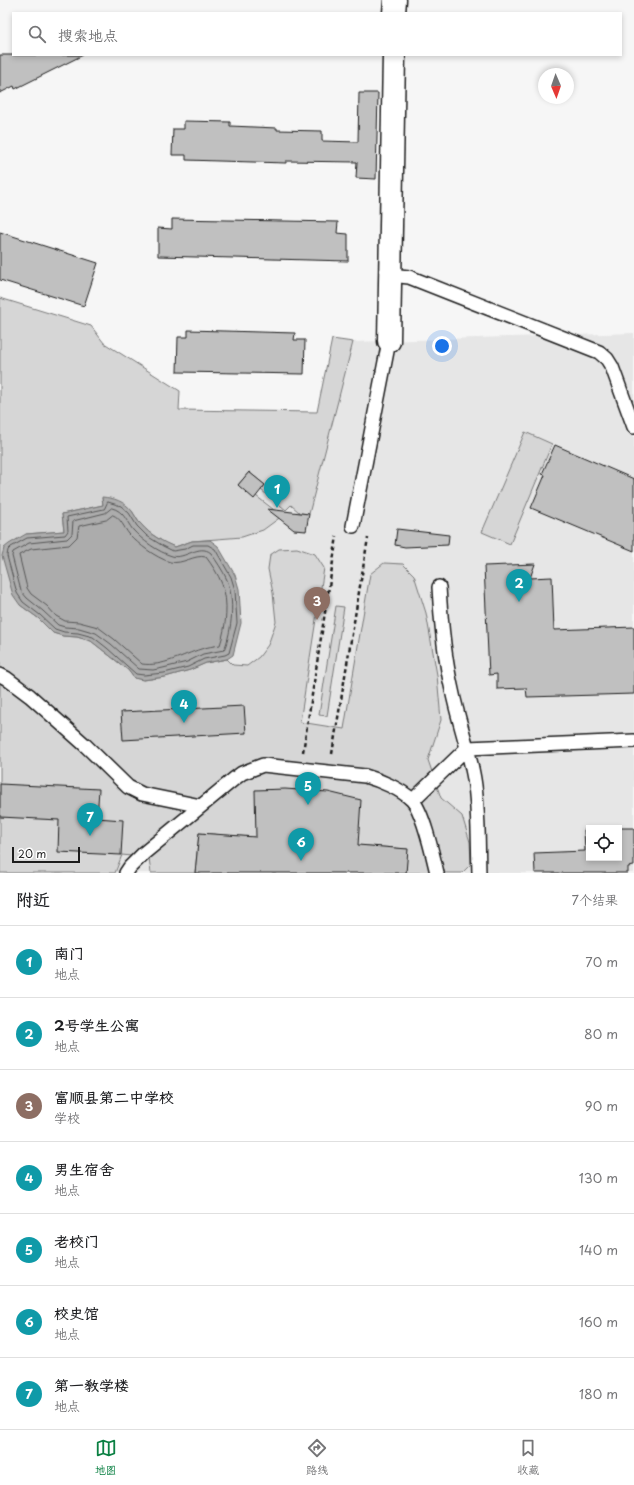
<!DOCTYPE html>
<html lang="zh">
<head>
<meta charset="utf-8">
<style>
  :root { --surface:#fff; --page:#f6f6f6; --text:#202124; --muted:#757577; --line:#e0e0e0; --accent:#0b8043 }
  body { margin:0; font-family:"Playpen Sans","LXGW WenKai TC",sans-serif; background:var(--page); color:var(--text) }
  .controls { position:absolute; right:12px; bottom:12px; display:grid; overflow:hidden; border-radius:0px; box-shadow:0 2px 6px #0003 }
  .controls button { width:36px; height:36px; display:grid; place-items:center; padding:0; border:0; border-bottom:1px solid var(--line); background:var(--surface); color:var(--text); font:20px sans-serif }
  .compass { position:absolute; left:538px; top:68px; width:36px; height:36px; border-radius:50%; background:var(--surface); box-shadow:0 2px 6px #0003; rotate:178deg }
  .scale { position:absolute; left:12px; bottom:10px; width:68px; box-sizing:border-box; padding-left:4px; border:2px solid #1c1c1c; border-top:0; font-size:11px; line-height:14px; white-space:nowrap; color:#1c1c1c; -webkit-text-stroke:3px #fff; paint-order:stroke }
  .you { position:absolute; left:442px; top:346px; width:14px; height:14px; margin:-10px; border:3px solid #fff; border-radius:50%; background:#1a73e8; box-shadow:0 0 0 6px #1a73e833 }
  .badge { display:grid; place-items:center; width:26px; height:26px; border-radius:50%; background:var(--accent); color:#fff; font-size:13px; font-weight:700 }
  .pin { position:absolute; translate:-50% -33px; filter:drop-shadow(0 1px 2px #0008) }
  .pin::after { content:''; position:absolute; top:21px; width:14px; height:12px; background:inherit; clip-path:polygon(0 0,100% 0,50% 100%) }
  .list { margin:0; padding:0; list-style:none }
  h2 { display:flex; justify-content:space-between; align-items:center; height:52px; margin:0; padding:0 16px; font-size:17px }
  h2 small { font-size:13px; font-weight:400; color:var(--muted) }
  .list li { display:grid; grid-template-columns:26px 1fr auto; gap:12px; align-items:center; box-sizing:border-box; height:72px; padding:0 16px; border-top:1px solid var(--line) }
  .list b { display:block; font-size:15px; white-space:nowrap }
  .list p { margin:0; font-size:13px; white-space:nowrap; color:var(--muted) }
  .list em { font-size:13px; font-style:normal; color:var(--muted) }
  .icon { flex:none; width:22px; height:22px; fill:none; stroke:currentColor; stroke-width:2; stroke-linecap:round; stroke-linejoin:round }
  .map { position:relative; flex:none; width:634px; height:873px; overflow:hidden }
  .search { position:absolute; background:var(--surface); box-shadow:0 2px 6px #0003; left:12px; right:12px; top:12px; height:44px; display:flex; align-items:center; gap:10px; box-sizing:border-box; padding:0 14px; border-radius:0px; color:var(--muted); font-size:15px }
  .sheet { height:556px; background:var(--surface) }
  nav { display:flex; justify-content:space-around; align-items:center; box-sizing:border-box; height:56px; border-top:1px solid var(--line); background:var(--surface); font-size:11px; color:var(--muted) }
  nav a { display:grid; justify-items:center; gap:2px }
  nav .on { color:var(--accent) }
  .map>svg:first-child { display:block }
</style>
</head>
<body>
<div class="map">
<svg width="634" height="873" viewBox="0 0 634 873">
  <rect width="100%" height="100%" fill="#f6f6f6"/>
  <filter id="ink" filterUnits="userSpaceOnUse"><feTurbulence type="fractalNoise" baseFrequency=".025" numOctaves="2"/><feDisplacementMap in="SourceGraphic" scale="8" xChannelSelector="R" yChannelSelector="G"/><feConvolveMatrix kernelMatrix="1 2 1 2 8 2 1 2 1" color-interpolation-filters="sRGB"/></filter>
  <g filter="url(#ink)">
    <!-- built -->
    <path fill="#e6e6e6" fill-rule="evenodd" d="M0,298L91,326L104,343L180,391L179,410L317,412L332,339L353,342L634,333V873H0ZM589,828H619V858H589Z"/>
    <!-- green -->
    <path fill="#d6d6d6" stroke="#797979" d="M0,298L91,326L104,343L180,391L179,410L317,412L332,339L353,342L309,514L300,513L291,505L286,510L261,490L265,485L249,472L238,485L254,498L256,496L282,516L263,530L242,537L192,541L175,547L165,543L150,533L140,524L132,511L102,498L103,505L62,514L64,531L26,534L20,605L38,618L53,633L63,636L77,637L91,641L128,670L134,678L144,680L165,677L190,670L206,663L227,659L233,665L247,666L259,657L268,645L276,622L273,593L268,569L270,555L279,549L297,548L315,554L324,568L300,722L344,729L370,574L384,563L403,564L414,575L426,613L437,675L441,720L428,760L441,798L462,816L470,842L471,864L462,873H406L407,849L199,833L195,873H151L149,858L122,855L115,873H0Z
      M525,432L552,444L510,544L482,532Z
      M336,606L344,607L327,716L319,715Z"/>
    <!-- water -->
    <path fill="#acacac" stroke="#727272" d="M102,497C114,498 124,501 132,511C135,515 137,521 141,524C150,535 163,542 175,547L192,541L210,540L218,546L235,575L239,589L241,623L233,655L227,659L206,663L190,670L165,677L143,680L134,678L128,670L91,641L77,637L63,636L53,633L38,618L20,605L13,595L2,556L4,548L9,544L26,534L64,531L62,514L103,505Z"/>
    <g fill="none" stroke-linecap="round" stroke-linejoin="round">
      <!-- shore -->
      <path stroke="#565656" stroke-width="1" d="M108,502L121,506L129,513L137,526L147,536L163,546L173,551L185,549L193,545H208L215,549L231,577L235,590L237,623L229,653L225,655L204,659L188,667L164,673L144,675L136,674L107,648L93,637L78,633L64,632L55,629L40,615L23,602L17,593L7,556L8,550L11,547L27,538L65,535L68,531L67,517L104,509Z
        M112,508C124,511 126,521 133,530C142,540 158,552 172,556C185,560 199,543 211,553C216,561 223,570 227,580C235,599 232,631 224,650L203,654L187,662L163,668L153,670L139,669L111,644L96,633L79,628L65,627L58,625L43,611L27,598L21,591L12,556L13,552L29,543L67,539L72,534L73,521L105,513Z
        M113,515C121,518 124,528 129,534C139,545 155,557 170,562C183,565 194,554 206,557C212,565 218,574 222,584C229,602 226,627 220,645C214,646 207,647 201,649C182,655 163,667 142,664L114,639L98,627L79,622L65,621L56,616L47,606L31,594L27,588L19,555L31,549L69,545L77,537L79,526L106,520Z"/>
    </g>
    <!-- building -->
    <path fill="#c0c0c0" stroke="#1c1c1c" d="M0,55H83L15,89L14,86L0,93Z
      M359,93H378L376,179L356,178L357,162L286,161V163L186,160V155H172L173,129H184V121L230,122V126L277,128V130L322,131V141L358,142Z
      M172,219L338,222L337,233L348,234V261L158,256V228L172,229Z
      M0,232L98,263L84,306L0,280Z
      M188,330L295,333L294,340H305L304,374L177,372L178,337H188Z
      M555,445L634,479V551L531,508L545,475L542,474Z
      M249,472L265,485L254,499L238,485Z
      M267,509L309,514L306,531L294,530Z
      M397,529L449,535L448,545L405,547L395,545Z
      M535,564L530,578L552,577L554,630L634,627V694L527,697L526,688L497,689V674L489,675L484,566Z
      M244,706L246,733L123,740L121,712Z
      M0,784L99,789L97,818L123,820L121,855L58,852L59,820L0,817Z
      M285,789L328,792L361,800L358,845L408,849L406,873H195L199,833L256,837L255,790Z
      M619,828H634V866L628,867V873H535L534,853L585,851L584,830L589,829V858H619Z"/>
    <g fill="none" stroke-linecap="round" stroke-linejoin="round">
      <defs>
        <path id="lane" d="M390,275L409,277L599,352L607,359L612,367L634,427
          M353,526L389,341
          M439,587C441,622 444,656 452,690C458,720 469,749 474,779C479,809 478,842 479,873
          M0,675L6,678L30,696L84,744L128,787L142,794L201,806
          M413,800L467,748L634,741
          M126,873L130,867L144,853L234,779L242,773L263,765L365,776C379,780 401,789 412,800C423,811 433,856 437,873"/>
        <path id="street" d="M394,13L395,0
          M389,341L394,55"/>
      </defs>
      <!-- lane casing -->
      <use href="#lane" stroke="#1c1c1c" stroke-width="16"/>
      <!-- street casing -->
      <use href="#street" stroke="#1c1c1c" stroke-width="25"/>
      <!-- path -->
      <path stroke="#1c1c1c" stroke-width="2.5" stroke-dasharray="4 3" stroke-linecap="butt" d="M303,752L337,536
        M332,754L368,538"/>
      <!-- lane -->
      <use href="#lane" stroke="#fff" stroke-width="13"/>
      <!-- street -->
      <use href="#street" stroke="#fff" stroke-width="22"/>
    </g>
  </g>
</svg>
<div class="controls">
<button><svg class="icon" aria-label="locate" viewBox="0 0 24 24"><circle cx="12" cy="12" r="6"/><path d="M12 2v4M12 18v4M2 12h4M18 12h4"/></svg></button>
</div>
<svg class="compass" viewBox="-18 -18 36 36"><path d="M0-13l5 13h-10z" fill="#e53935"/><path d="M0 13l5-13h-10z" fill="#757577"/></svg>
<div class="scale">20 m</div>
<div class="you"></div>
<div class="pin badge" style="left:277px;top:508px;background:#0f9aa8">1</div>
<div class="pin badge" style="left:519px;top:602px;background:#0f9aa8">2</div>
<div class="pin badge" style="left:317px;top:620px;background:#8d6e63">3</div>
<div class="pin badge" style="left:184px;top:723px;background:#0f9aa8">4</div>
<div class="pin badge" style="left:308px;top:805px;background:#0f9aa8">5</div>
<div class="pin badge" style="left:301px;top:861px;background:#0f9aa8">6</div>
<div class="pin badge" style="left:90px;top:836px;background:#0f9aa8">7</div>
<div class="search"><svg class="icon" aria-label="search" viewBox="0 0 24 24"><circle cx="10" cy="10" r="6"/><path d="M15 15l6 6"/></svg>搜索地点</div>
</div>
<section class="sheet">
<h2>附近<small>7个结果</small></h2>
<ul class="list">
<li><span class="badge" style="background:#0f9aa8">1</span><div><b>南门</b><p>地点</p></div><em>70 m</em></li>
<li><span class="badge" style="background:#0f9aa8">2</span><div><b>2号学生公寓</b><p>地点</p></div><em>80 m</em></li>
<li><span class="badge" style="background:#8d6e63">3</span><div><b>富顺县第二中学校</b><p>学校</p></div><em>90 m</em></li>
<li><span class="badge" style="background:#0f9aa8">4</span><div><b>男生宿舍</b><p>地点</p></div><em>130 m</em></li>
<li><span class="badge" style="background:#0f9aa8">5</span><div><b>老校门</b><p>地点</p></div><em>140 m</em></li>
<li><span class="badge" style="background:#0f9aa8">6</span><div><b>校史馆</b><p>地点</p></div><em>160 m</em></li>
<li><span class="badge" style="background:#0f9aa8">7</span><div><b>第一教学楼</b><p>地点</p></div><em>180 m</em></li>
</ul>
</section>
<nav>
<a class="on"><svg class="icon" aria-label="map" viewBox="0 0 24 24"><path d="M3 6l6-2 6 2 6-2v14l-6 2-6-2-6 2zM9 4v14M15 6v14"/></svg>地图</a>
<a><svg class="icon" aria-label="directions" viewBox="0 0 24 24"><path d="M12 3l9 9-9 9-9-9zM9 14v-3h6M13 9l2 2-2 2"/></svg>路线</a>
<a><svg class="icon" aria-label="saved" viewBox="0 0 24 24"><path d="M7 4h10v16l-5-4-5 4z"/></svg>收藏</a>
</nav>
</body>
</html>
